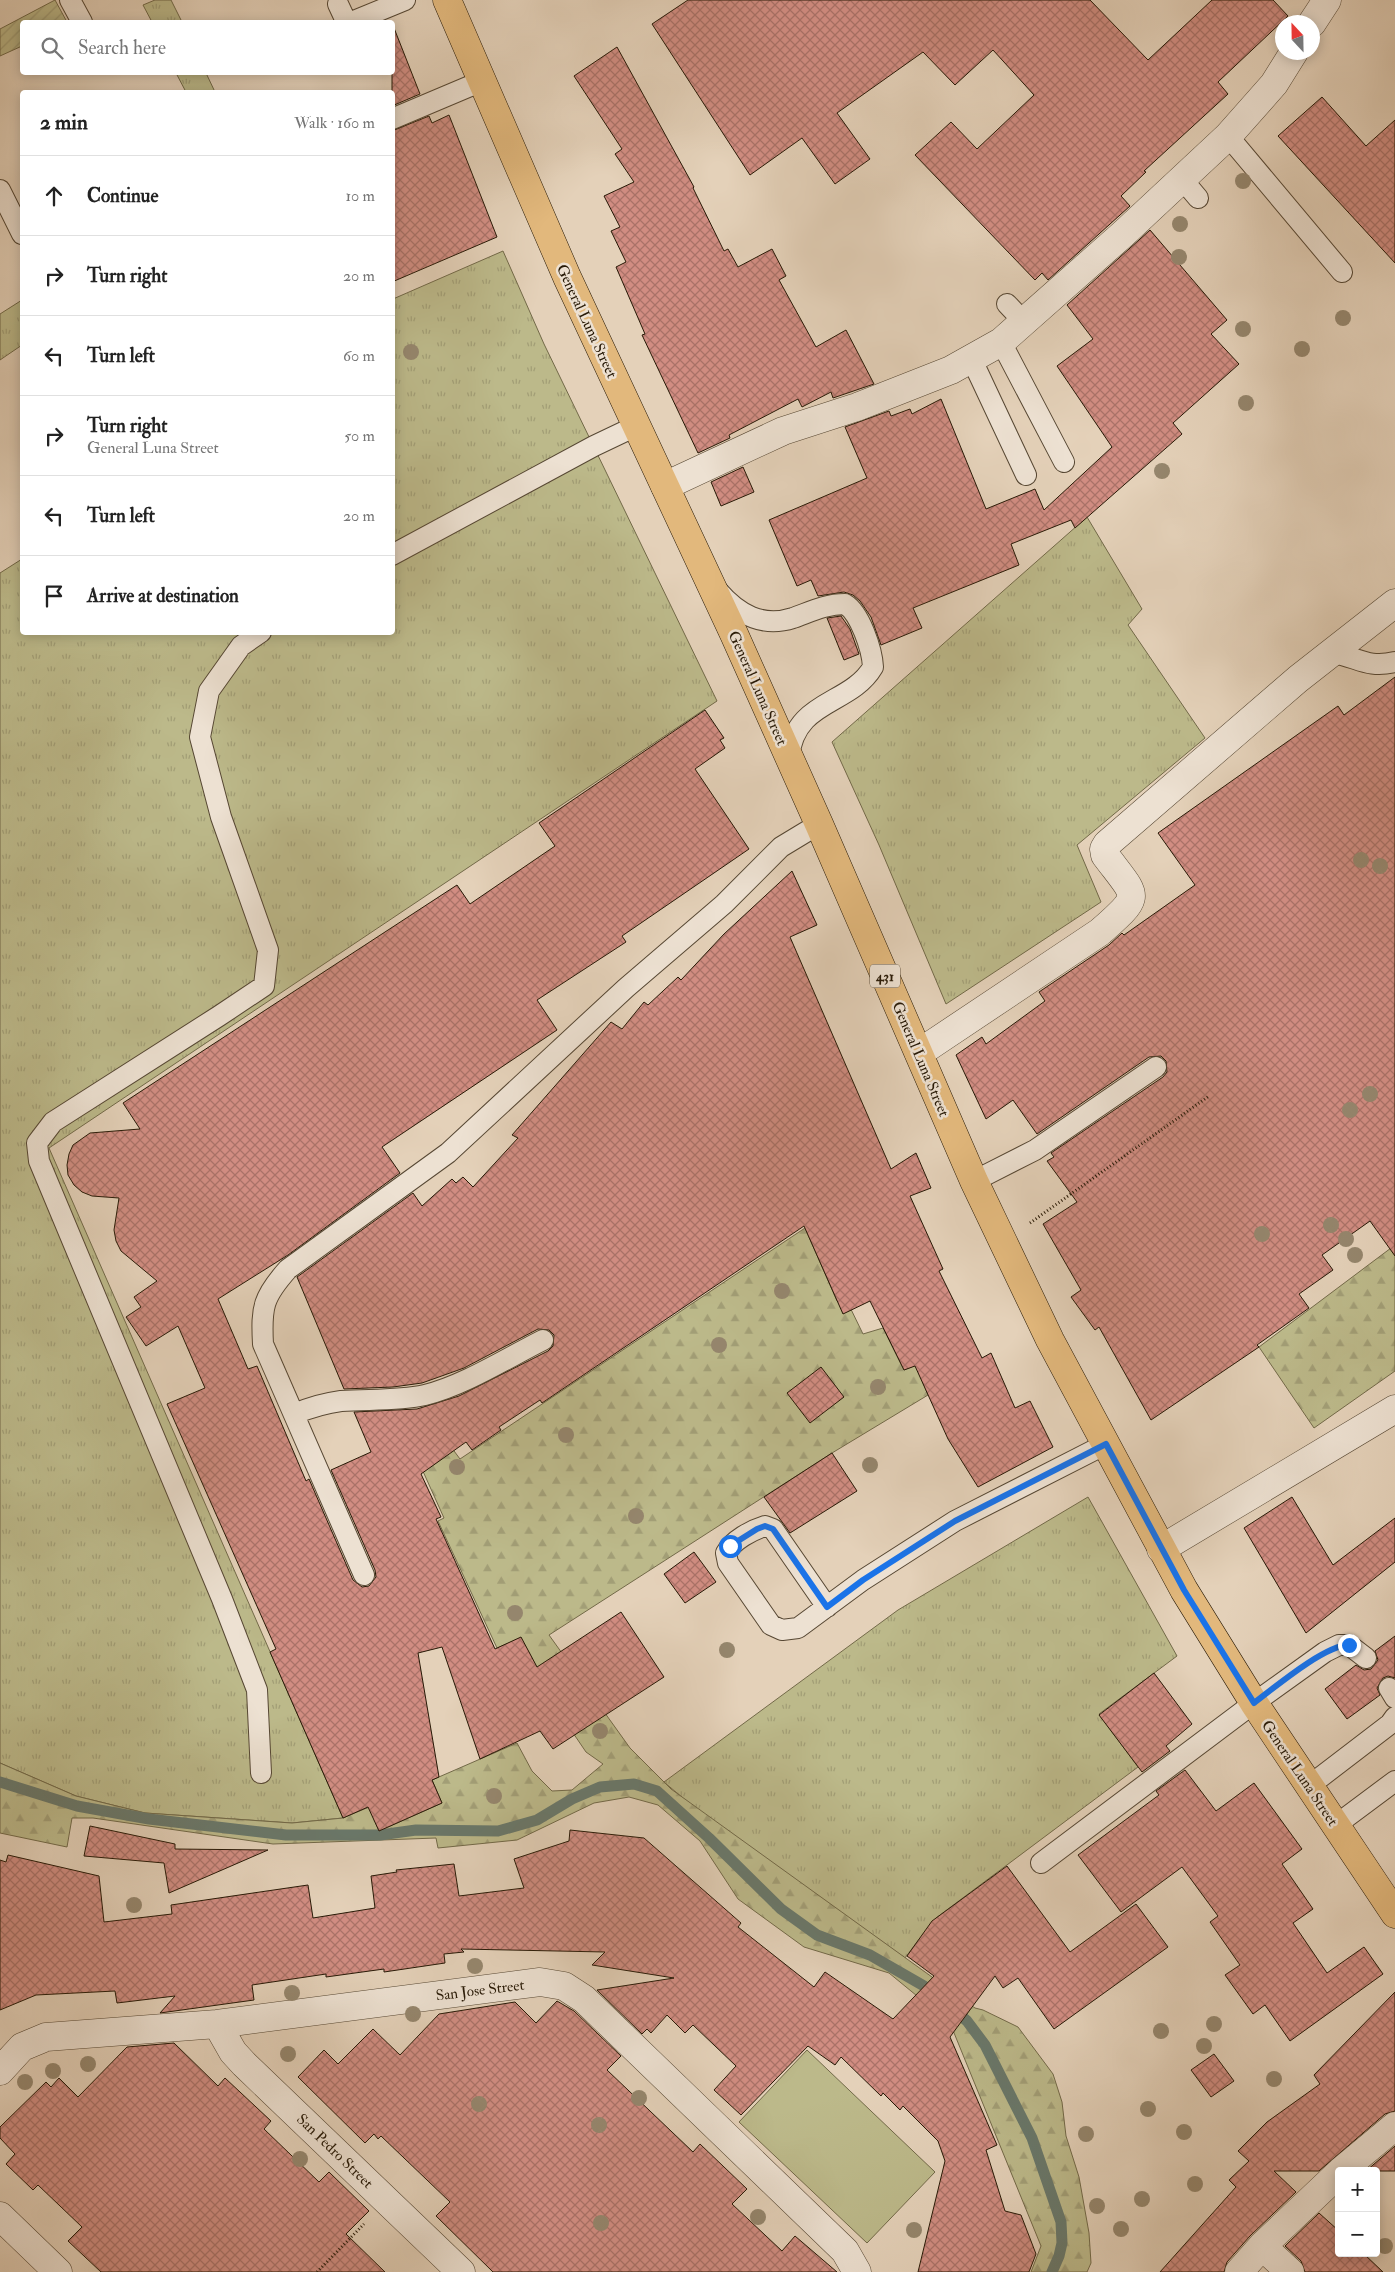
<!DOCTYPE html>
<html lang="en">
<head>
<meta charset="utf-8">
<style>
  :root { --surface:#fff; --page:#f6f6f6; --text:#222; --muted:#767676; --line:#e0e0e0 }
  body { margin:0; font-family:"IM FELL Double Pica",serif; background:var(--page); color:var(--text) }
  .controls { position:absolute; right:15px; bottom:15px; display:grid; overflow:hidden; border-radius:5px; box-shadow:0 2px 12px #0003 }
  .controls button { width:45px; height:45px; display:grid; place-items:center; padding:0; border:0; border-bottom:1px solid var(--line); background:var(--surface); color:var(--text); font:25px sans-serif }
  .compass { position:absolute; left:1275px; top:15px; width:45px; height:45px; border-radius:50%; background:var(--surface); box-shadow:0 2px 12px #0003; rotate:338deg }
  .stop { position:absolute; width:15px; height:15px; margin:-11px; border:4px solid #1a73e8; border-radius:50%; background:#fff }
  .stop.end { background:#1a73e8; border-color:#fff; box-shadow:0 1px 5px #0008 }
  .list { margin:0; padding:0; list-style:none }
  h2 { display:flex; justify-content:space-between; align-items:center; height:65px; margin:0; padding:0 20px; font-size:21px }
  h2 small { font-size:16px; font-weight:400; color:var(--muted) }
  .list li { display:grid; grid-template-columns:32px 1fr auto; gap:15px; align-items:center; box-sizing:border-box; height:80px; padding:0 20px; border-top:1px solid var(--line) }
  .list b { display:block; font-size:19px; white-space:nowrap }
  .list p { margin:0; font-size:16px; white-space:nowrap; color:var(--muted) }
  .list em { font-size:16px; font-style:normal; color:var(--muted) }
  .icon { flex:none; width:28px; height:28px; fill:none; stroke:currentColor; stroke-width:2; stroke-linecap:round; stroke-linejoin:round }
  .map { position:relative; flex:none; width:1395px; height:2272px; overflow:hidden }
  .search { position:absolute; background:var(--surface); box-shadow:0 2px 12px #0003; left:20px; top:20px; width:375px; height:55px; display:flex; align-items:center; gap:12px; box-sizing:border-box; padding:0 18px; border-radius:5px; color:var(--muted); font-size:19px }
  .panel { position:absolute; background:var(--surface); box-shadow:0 2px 12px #0003; left:20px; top:90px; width:375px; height:545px; border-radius:5px }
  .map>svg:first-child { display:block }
</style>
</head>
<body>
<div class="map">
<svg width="1395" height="2272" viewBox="0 0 1395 2272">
  <defs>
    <pattern id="grass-tufts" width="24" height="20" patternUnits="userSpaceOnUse" patternTransform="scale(1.25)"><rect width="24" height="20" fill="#bcb98a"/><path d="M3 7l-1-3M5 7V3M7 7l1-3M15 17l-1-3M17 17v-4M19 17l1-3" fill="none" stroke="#a29e76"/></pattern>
    <pattern id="forest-firs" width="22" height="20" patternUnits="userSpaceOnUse" patternTransform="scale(1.25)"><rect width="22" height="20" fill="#bcb98a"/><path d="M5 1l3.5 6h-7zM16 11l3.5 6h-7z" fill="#a29e76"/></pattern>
    <pattern id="garden-furrows" width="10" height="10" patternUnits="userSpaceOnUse" patternTransform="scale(1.25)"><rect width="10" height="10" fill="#bcb98a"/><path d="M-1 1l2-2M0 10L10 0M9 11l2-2" fill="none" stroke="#a29e76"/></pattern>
    <pattern id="building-cross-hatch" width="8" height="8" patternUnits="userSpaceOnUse" patternTransform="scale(1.25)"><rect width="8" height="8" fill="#d18d82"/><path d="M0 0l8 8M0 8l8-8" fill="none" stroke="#aa7268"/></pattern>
  </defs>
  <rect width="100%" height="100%" fill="#e4d1b9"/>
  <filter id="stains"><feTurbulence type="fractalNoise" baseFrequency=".004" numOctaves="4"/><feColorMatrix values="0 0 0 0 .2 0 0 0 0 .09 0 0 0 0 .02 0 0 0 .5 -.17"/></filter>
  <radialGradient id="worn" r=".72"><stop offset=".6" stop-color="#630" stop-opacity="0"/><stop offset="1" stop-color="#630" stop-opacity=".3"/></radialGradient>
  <!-- grass -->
  <path fill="url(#grass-tufts)" stroke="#726948" d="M155,0H171L182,22H152L143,5Z
    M176,73H206L215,92H186Z
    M503,251L544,344L717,701L49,1148L343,1818L292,1823L145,1813L76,1796L0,1763V573L22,559V632H392L393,299Z
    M22,300V345L0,360V314Z
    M1087,517L1142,609L1128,625L1205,738L1077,845L1101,902L946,1004L879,845L832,742Z
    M1088,1497L1177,1656L1099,1714L1138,1767L936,1918L974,1971L920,1938L905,1958L690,1804L664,1782L898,1610Z"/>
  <!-- forest -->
  <path fill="url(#forest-firs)" stroke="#726948" d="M805,1228L837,1301L845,1297L863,1334L883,1328L904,1370L916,1365L928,1395L832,1453L549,1635L630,1748L671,1789L975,2008L983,2010L1018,2027L1053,2074L1062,2102L1066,2136L1079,2177L1089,2233L1091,2263L1087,2272H1031L1041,2246L950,2023L889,1973L804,1947L738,1899L700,1841L658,1805L629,1797L594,1803L517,1840L438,1848L436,1838L273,1844L93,1818H72L67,1847L0,1833V1763L76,1796L145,1813L292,1823L343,1818L369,1807L379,1831L442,1803L432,1780L517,1743L532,1771L552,1791L572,1790L603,1764L586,1752L569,1727L521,1638L497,1648L438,1521L444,1518L399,1418L428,1416L460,1459Z
    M1395,1245V1371L1314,1428L1259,1347Z"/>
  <!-- garden -->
  <path fill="url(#garden-furrows)" stroke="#726948" d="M55,0L67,22H22V46L0,56V29Z"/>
  <!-- pitch -->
  <path fill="#bcb98a" stroke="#726948" d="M807,2050L935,2172L867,2243L739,2122Z"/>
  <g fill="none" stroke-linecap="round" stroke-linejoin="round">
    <!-- stream -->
    <path stroke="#69786b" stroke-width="11" d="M0,1782L77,1806L149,1819L286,1835H380L416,1830L498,1831L537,1820L572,1799L600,1787L634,1784L657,1791L709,1838L781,1909L817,1935L870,1955L924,1986L935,1995
      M952,2008L967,2021L985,2045L1032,2138L1061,2222L1062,2243L1059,2256L1052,2272"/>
  </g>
  <!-- building -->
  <path fill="url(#building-cross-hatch)" stroke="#271906" d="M688,0H1090L1148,60L1212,0H1273L1288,16L1218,82L1228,94L1144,171L1146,172L1121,196L1130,206L1048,280L1042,273L1035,280L915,155L951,122L977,149L1034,95L993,50L955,85L923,52L837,113L870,159L835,184L802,138L750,175L652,24Z
    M394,28L420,94L392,106V29Z
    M617,47L694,187L693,188L724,251L728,249L738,267L772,249L786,276L779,280L816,347L846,330L874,384L833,398L831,392L802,407L798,399L729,435L730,438L698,453L642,335L645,334L616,267L626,262L611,231L620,227L604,196L634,182L615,154L622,149L574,76Z
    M1322,97L1366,146L1395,120V263L1278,136Z
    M449,115L497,237L392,282V131L429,116L432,123Z
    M1150,230L1227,320L1211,334L1239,364L1173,423L1182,434L1075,528L1071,520L1011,544L1019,565L913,608L922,628L881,645L871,617L860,601L853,595L844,592L818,596L811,580L797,586L769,520L867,478L845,427L889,411L891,416L910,409L912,414L941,399L986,509L1035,489L1044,510L1112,447L1057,366L1093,339L1067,305Z
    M743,467L754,492L721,506L711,482Z
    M841,616L850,629L859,654L844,660L827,618Z
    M1395,677V1256L1370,1221L1322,1255L1333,1270L1299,1294L1309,1308L1257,1345L1259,1347L1151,1420L1099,1327L1095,1330L1071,1297L1081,1290L1043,1224L1077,1202L1047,1161L1054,1157L1051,1153L1163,1077L1167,1072L1166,1061L1161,1056L1149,1057L1037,1134L1013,1100L986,1119L956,1055L982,1037L986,1044L1045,1001L1039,992L1109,945L1122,933L1124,935L1195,885L1158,833L1338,706L1344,715Z
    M705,710L724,738L720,740L725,748L695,769L749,849L622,936L626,942L537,1000L557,1030L382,1147L400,1173L288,1255L218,1299L248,1369L257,1366L306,1481L309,1479L353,1580L362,1587L369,1586L376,1577L375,1570L331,1470L371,1452L354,1412L417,1409L459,1396L548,1351L553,1346L554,1335L549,1330L538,1329L464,1368L422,1383L393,1387L344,1389L297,1277L413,1193L422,1206L452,1179L456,1183L463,1177L473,1187L518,1138L512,1135L611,1022L622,1029L644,1002L648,1005L678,977L681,980L724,934L792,871L817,925L790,937L891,1169L916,1153L931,1188L910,1196L943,1269L939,1271L982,1358L991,1353L1015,1408L1030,1401L1053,1447L978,1487L948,1439L915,1366L904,1370L870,1301L843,1314L804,1226L542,1403L540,1400L499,1427L501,1430L472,1450L466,1442L421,1474L441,1517L436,1519L495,1649L521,1637L537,1667L621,1612L664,1677L553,1749L540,1731L480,1759L442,1647L418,1653L439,1777L432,1780L442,1803L379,1831L368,1807L343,1818L270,1652L276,1649L167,1404L205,1388L178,1326L146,1346L126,1317L141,1307L134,1297L157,1281L121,1251L116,1241L114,1230L119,1198L92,1196L82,1192L74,1185L68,1175L67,1165L69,1154L73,1145L90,1133L140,1129L123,1103L457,885L470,904L555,846L539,823Z
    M821,1367L844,1397L810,1423L787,1393Z
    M832,1453L857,1491L790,1533L764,1497Z
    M1292,1497L1333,1565L1395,1518V1562L1306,1633L1244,1528Z
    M694,1552L716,1582L685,1603L664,1574Z
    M1395,1636V1678L1388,1676L1383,1678L1377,1688L1380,1695L1347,1719L1325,1689L1356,1665L1364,1670L1371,1669L1378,1660L1375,1651Z
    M1154,1673L1192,1724L1166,1746L1170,1751L1142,1772L1099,1715Z
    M1185,1770L1216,1811L1254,1783L1302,1849L1282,1864L1313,1909L1293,1923L1327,1973L1364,1947L1383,1974L1290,2041L1265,2005L1253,2014L1225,1975L1240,1965L1210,1922L1218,1916L1182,1867L1121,1912L1078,1855L1159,1795L1156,1791Z
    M90,1826L175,1844V1849L268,1850L169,1893L164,1863L84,1856Z
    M570,1830L644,1838L741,1923L738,1927L814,1987L825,1972L893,2019L934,1976L907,1956L932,1921L1007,1866L1070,1952L1136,1904L1168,1947L1054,2029L1018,1978L1003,1988L995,1976L950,2037L997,2145L986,2150L1005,2211L1021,2215L1036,2254L1029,2272H918L945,2161L938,2141L903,2106L900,2110L883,2093L881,2096L841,2057L835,2065L808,2046L741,2115L714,2090L736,2066L693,2025L685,2033L667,2015L651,2033L647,2029L642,2034L597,1990L674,1978L592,1965L605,1952L461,1949L464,1952L444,1954L445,1963L384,1972V1969L326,1977V1974L252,1985L254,2000L160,2013L175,1996L117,2003L115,1991L36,1995L0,2010V1860L6,1862L8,1855L99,1876L104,1922L172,1914L171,1905L308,1885L313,1918L375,1908L371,1876L397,1872L396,1870L454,1864L459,1896L524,1888L514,1859L569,1841Z
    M1395,1992V2111L1385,2114L1319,2171H1274L1296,2192L1250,2236L1227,2262L1224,2272H1160L1236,2187L1229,2180L1249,2161L1238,2151L1267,2122L1320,2084L1314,2075Z
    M557,2001L574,2011L621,2056L607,2070L693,2152L700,2144L747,2189L732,2204L782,2251L795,2236L837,2272H493L436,2216L450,2202L381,2136L378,2139L374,2134L365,2143L298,2077L324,2050L338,2064L373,2029L400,2055L439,2014L515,2002L536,2023Z
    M174,2043L218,2086L225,2078L271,2121L264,2129L319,2182L329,2172L369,2211L346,2234L385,2272H101L68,2241L82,2227L38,2185L33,2190L6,2164L15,2154L0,2138V2127L46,2082L51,2087L59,2078L78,2097L127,2047Z
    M1214,2054L1234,2081L1211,2097L1191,2070Z
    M1395,2146V2171H1366Z
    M1319,2213L1339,2231V2253H1363L1383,2272H1305L1301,2261L1285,2246Z"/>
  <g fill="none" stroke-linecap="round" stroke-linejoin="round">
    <defs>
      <path id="service" d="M70,0L82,22
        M338,4L345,19L354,21L405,0
        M392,119L482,81
        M1228,136L1342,272
        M1182,179L1198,198
        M0,190L22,234
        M1007,304L1024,322
        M1001,342L1064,462
        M972,360L1026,475
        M392,555L594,446L636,426
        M718,591C738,614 762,628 793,618C810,612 825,604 845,604C860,613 872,649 873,667C850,706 795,699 789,757
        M261,632L241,646L209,691L200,737L221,817L268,950L264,986L219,1016L53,1122L37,1143L39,1161L222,1599L257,1690L261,1773
        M1331,653C1357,656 1366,669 1395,662
        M974,1181L1035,1150L1156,1067
        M294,1414C309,1408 325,1403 341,1401C370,1399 397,1401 425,1395C463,1386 507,1358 543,1340
        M364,1575L263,1344C261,1307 263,1297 288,1269L448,1153L626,988L724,904L781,847L819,824
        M827,1607L773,1529L765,1526C752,1530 733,1540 726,1553L728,1563L771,1625L782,1630L798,1628L863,1580L955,1521L1106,1444
        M1389,1688L1395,1698
        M1309,1786L1390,1724L1395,1717
        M1336,1825L1395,1781
        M1041,1863L1254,1703L1325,1652L1339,1645H1349L1366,1658"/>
      <path id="minor" d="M1312,23L1327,0
        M665,486L783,431L857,407L951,370L1001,342L1123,234L1228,136L1274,84L1294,52
        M919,1053L1100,932C1143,894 1138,899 1105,855L1104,849L1107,844L1298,679L1395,603
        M1161,1549L1395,1409
        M217,2024L233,2052L244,2064L461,2272
        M0,2071L22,2047L46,2037L217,2024L540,1982L564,1986L584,1999L845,2251L857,2272
        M1341,2171L1395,2126
        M0,2216L58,2272
        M1262,2246L1290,2272
        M1239,2272L1262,2246L1339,2173"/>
      <path id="primary" d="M447,0L567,277L734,634L819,824L974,1181L1050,1340L1184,1590L1254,1703L1395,1914"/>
    </defs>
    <!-- service casing -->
    <use href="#service" stroke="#564733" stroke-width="22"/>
    <!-- minor casing -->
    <use href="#minor" stroke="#564733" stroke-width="29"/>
    <!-- primary casing -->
    <use href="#primary" stroke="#271906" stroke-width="29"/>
    <!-- path -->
    <path stroke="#271906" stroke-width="3" stroke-dasharray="1 2.5" stroke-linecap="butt" d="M1030,1223L1209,1096
      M317,2272L364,2224"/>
    <!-- service -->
    <use href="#service" stroke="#ede1d2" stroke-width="20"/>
    <!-- minor -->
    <use href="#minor" stroke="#ede1d2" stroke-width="28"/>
    <!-- primary -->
    <use href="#primary" stroke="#e2b87c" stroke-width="28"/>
  </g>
  <!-- trees -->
  <g fill="#95866d">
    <circle cx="1243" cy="181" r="8"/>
    <circle cx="1180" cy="224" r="8"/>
    <circle cx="1179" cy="257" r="8"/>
    <circle cx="1343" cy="318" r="8"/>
    <circle cx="1243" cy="329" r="8"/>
    <circle cx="1302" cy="349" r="8"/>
    <circle cx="411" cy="352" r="8"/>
    <circle cx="1246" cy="403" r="8"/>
    <circle cx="1162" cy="471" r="8"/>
    <circle cx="1361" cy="860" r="8"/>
    <circle cx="1380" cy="866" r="8"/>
    <circle cx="1370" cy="1094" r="8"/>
    <circle cx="1350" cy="1110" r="8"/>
    <circle cx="1331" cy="1225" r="8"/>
    <circle cx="1262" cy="1234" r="8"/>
    <circle cx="1346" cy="1239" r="8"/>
    <circle cx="1355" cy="1255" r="8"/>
    <circle cx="782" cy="1291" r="8"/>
    <circle cx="719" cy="1345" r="8"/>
    <circle cx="878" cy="1387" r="8"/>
    <circle cx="566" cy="1435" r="8"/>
    <circle cx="870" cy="1465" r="8"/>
    <circle cx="457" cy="1467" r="8"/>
    <circle cx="636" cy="1516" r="8"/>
    <circle cx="515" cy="1613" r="8"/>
    <circle cx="727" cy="1650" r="8"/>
    <circle cx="600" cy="1731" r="8"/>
    <circle cx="494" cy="1796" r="8"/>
    <circle cx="134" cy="1905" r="8"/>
    <circle cx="475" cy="1966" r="8"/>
    <circle cx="292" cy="1993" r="8"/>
    <circle cx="413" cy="2014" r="8"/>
    <circle cx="1214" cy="2024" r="8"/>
    <circle cx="1161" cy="2031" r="8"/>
    <circle cx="1204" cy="2046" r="8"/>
    <circle cx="288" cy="2054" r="8"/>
    <circle cx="88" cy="2064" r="8"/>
    <circle cx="53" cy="2071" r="8"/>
    <circle cx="1274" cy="2079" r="8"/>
    <circle cx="25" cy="2082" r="8"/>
    <circle cx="639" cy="2098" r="8"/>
    <circle cx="479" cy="2104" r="8"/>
    <circle cx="1148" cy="2109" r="8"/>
    <circle cx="599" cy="2125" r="8"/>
    <circle cx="1184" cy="2132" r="8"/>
    <circle cx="1086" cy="2134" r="8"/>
    <circle cx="300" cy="2159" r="8"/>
    <circle cx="1195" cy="2184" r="8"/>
    <circle cx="1142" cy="2199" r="8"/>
    <circle cx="1097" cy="2206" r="8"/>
    <circle cx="758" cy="2217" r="8"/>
    <circle cx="601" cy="2223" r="8"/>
    <circle cx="1121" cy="2229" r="8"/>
    <circle cx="914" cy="2230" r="8"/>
    <circle cx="1385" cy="2246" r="8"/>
  </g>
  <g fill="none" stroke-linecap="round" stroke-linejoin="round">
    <!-- route -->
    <path stroke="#1a73e8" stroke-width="6" d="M730,1546L757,1529L765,1526L773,1529L827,1607L863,1580L955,1521L1106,1444L1184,1590L1254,1703C1275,1687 1325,1645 1349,1645"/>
  </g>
  <g text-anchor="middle" stroke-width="5" stroke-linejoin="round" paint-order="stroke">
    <!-- shield labels -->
    <rect fill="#ede1d2" stroke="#625543" stroke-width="1" x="870" y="964.5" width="30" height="23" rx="4"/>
    <g font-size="14" font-weight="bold" fill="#271906">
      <text x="885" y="981">431</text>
    </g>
    <!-- street labels -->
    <g font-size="15" fill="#271906" stroke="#ede1d2">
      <text transform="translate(587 321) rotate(65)" y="5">General Luna Street</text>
      <text transform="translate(758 688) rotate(66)" y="5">General Luna Street</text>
      <text transform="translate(921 1059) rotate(67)" y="5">General Luna Street</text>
      <text transform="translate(1300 1773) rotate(56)" y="5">General Luna Street</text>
      <text transform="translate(480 1990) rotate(-7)" y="5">San Jose Street</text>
      <text transform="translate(335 2151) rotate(44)" y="5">San Pedro Street</text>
    </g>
  </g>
  <rect width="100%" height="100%" filter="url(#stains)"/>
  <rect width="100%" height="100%" fill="url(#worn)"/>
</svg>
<div class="controls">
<button>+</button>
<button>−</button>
</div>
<svg class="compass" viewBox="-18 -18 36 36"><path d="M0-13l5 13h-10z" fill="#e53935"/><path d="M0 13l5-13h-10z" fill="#767676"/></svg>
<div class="stop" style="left:730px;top:1546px"></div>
<div class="stop end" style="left:1349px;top:1645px"></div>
<div class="search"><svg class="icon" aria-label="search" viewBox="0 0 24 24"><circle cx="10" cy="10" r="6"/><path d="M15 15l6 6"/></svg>Search here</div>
<section class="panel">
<h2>2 min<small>Walk · 160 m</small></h2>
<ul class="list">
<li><svg class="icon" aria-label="ahead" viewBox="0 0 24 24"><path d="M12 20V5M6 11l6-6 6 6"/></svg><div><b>Continue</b></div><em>10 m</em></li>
<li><svg class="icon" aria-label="right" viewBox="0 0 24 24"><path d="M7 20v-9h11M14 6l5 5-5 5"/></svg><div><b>Turn right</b></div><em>20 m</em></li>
<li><svg class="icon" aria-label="left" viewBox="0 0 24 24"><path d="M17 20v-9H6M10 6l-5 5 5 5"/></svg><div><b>Turn left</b></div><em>60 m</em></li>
<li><svg class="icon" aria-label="right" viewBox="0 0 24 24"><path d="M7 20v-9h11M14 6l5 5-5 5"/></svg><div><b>Turn right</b><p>General Luna Street</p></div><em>50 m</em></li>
<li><svg class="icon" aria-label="left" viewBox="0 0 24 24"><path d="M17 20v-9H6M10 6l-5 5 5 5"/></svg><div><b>Turn left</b></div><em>20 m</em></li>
<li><svg class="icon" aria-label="arrive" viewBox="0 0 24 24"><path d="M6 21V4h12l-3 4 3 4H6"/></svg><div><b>Arrive at destination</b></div></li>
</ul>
</section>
</div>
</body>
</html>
